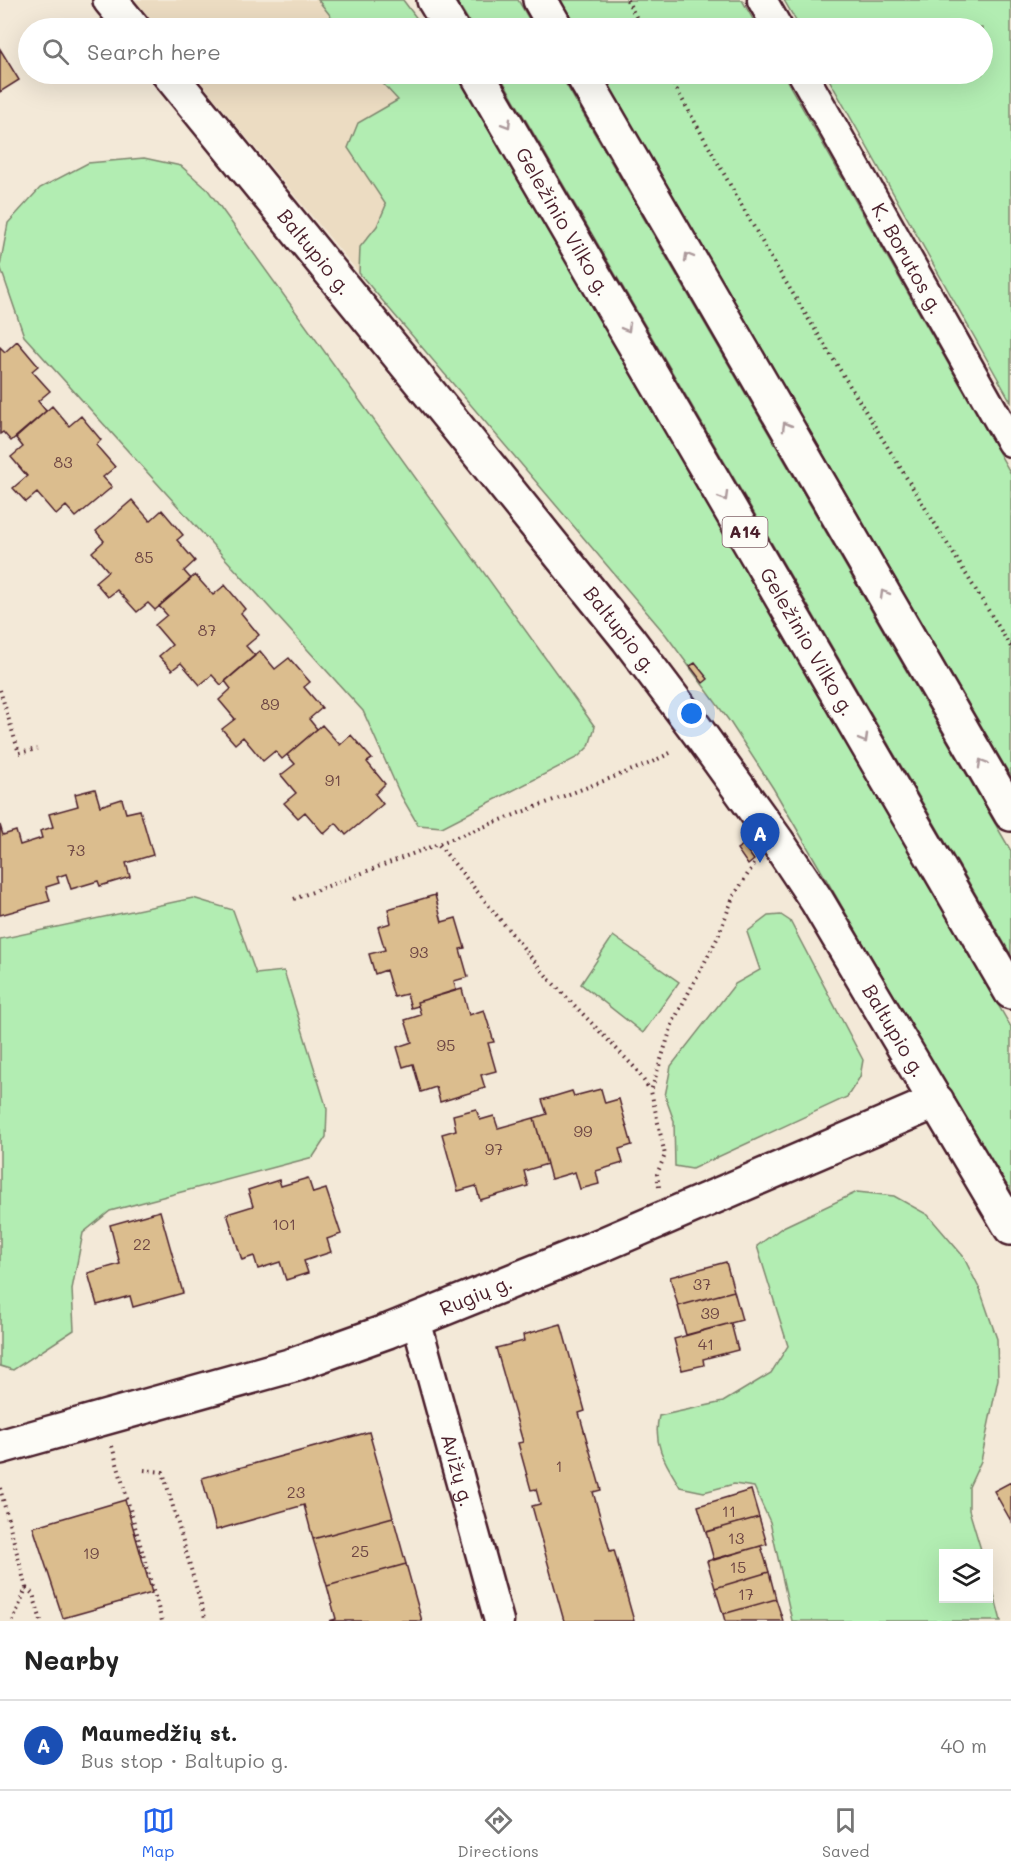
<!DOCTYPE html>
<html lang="en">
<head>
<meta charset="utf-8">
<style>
  :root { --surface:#fff; --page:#f6f6f6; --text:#222; --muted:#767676; --line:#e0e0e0; --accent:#2563eb }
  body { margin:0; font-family:Mali,sans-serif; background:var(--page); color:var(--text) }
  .controls { position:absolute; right:18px; bottom:18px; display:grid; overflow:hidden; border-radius:0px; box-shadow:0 6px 24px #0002 }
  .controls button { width:54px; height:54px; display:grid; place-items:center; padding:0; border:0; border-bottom:2px solid var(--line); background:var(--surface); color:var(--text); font:30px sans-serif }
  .you { position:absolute; left:692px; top:714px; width:21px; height:21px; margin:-15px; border:4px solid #fff; border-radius:50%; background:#1a73e8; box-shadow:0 0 0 9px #1a73e833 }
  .badge { display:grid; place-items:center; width:39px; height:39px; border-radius:50%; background:var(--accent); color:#fff; font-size:20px; font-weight:700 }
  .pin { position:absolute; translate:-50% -50px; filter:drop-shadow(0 2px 3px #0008) }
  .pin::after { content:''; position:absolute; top:32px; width:21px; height:18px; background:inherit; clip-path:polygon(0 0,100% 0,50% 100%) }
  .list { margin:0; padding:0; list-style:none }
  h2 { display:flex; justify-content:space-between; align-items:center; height:78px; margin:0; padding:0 24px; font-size:26px }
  h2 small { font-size:20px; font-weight:400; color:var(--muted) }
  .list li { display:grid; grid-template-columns:39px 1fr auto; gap:18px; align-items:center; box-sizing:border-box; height:90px; padding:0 24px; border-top:2px solid var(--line) }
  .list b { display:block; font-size:22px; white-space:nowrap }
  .list p { margin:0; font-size:20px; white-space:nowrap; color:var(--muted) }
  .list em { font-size:20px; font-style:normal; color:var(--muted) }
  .icon { flex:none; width:33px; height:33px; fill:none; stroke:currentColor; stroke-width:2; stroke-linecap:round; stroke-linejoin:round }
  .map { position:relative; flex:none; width:1011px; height:1621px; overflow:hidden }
  .search { position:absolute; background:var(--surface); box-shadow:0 6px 24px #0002; left:18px; right:18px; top:18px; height:66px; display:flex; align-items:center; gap:15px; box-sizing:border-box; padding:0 21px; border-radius:33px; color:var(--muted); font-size:22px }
  .sheet { height:168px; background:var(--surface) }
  nav { display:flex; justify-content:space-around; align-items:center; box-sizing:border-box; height:84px; border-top:2px solid var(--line); background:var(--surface); font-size:16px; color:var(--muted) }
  nav a { display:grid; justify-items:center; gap:3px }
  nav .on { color:var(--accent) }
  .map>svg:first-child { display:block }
</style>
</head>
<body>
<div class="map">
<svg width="1011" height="1621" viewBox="0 0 1011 1621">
  <rect width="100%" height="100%" fill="#f3e9d8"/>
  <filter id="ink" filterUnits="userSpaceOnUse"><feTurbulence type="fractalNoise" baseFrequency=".0167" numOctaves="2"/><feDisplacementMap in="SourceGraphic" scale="12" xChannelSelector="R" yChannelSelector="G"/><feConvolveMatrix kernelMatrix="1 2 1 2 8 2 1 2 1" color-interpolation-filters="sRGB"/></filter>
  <g filter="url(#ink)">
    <!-- built -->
    <path fill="#ecdcc2" d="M135,0H319L340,28H158Z
      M194,74H374L398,100L358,123L371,179L386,205L377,226L360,247L359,273Z"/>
    <!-- green -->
    <path fill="#b2edb2" stroke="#7e866e" stroke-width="1.5" d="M318,0H403L424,28H340Z
      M456,0H518L534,28H473Z
      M559,0H742L758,28H576Z
      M784,0H1011V402L826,74H982V28H800Z
      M374,74H456L462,81L1011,1027V1197L773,788L730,722L666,635L359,273L360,247L377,226L386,205L348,148L358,123L398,100Z
      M499,74H560L1011,851V955Z
      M602,74H783L1011,474V777Z
      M144,158L181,166L208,190L595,727L589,746L578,757L442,827L418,825L400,794L363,711L24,336L0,266L8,223L40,188L88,163Z
      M193,898L233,910L256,974L284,971L327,1109L326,1137L313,1157L110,1211L83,1233L72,1289L74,1330L13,1370L0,1366V939Z
      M781,915L790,921L863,1060L860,1077L847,1097L692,1169L675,1166L674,1121L665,1096L671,1066L735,984L760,970L747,932L768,916Z
      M613,936L679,982L643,1033L581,984Z
      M857,1192L894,1196L928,1215L963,1256L980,1290L997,1339L998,1379L981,1461L969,1487V1510L982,1553L944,1554V1598H988L989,1575L1001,1621H792L770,1522L754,1487L734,1484L704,1492L680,1487C666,1464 652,1444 659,1416L723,1402L771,1373L788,1346L757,1246L783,1227Z"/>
    <!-- building -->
    <path fill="#dbbd8e" stroke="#4a1f2b" stroke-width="1.5" d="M0,49L19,80L0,92Z
      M17,341L38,366L32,371L50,391L38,401L46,411L11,441L3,432L0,434V347L5,352Z
      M52,406L69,426L81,416L101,440L96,445L115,467L103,477L112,487L76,517L66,506L56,515L37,493L26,502L13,488L27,476L11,457L23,447L16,438Z
      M132,500L150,521L162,510L183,535L177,540L195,561L184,571L191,579L155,610L148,603L137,612L117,590L108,597L95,582L108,571L92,552L104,541L96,531Z
      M195,575L213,595L225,585L245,609L241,613L259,635L246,646L255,656L221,685L212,675L200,685L181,663L172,670L159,656L172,645L155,625L167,615L159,606Z
      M260,651L275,669L289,658L310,682L304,687L322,708L309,719L317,729L282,759L275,751L263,761L243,737L235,744L222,729L235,719L219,700L231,689L225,681Z
      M695,663L708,679L703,683L690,666Z
      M322,725L340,745L351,735L372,759L367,762L385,784L375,794L383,804L346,835L336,823L324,834L305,812L298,818L284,803L296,793L281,775L295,764L287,755Z
      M95,789L100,806L122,799L126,813L140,810L153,855L126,863L130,877L100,886L98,881L71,889L66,874L57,877L59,883L46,887L50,901L0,915V825L3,835L16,831L20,845L42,838L40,831L53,827L49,814L78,806L75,794Z
      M743,845L754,860L748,865L737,849Z
      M435,895L442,922L456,918L465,948L460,949L468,977L454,981L456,990L417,1002L418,1006L411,1008L407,994L394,997L386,970L375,974L369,954L385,950L378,927L391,923L388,909Z
      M462,989L469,1015L484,1010L494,1042L488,1043L496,1071L481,1075L485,1088L440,1102L436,1087L421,1092L413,1064L403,1067L397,1047L412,1042L405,1020L421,1015L417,1002Z
      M601,1089L605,1103L619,1099L632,1145L619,1149L623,1163L596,1171L599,1184L580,1189L575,1172L551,1179L534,1118L547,1114L542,1100L572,1091L574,1096Z
      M476,1109L480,1120L494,1116L498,1128L534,1118L547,1164L524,1171L528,1186L480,1200L476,1186L458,1191L442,1134L456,1130L453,1115Z
      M308,1178L313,1193L326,1189L341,1234L327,1239L331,1252L304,1261L308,1273L286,1280L280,1262L258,1269L254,1256L242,1260L227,1214L253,1206L248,1190L279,1180L281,1186Z
      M160,1211L183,1293L133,1307L130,1296L97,1305L88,1273L120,1264L110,1225Z
      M726,1262L734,1291L678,1306L670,1277Z
      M734,1291L742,1320L686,1335L678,1306Z
      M731,1323L738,1350L703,1359L704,1365L682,1370L674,1339Z
      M561,1324L585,1411L579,1413L601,1490L593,1492L610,1551L614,1550L634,1621H564L532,1506L540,1504L536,1489L531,1490L518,1443L523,1442L496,1348L524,1341L523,1335Z
      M369,1432L393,1517L313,1539L304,1505L216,1530L202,1478Z
      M1011,1482V1521L994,1491Z
      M751,1490L759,1517L706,1532L698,1506Z
      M125,1500L152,1593L63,1618L33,1527Z
      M393,1517L406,1564L327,1586L313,1539Z
      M759,1517L767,1544L714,1560L706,1532Z
      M761,1546L769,1572L715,1588L707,1561Z
      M406,1564L422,1621H329L336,1619L327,1586Z
      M769,1572L776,1599L723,1614L715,1588Z
      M776,1599L783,1621H725L723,1614Z"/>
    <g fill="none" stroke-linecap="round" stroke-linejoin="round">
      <defs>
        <g id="street">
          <path d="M762,0L778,28"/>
          <path id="s1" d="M803,74L1011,442"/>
          <path id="s2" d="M416,1320L499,1621"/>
        </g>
        <g id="secondary">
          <path d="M110,0L133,28"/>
          <path id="s3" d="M169,74L454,423L628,639L699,733L777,841L817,901L1011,1228"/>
          <path id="s4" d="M0,1447L293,1365L388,1331L604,1244L937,1101"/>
        </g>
        <g id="highway">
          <path d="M434,0L451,28"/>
          <path d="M540,0L556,28"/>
          <path id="s5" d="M477,74L1011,992"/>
          <path d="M582,74L1011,814"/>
        </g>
      </defs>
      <!-- street casing -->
      <use href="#street" stroke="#4a1f2b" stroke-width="33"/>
      <!-- secondary casing -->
      <use href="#secondary" stroke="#4a1f2b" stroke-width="38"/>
      <!-- highway casing -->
      <use href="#highway" stroke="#4a1f2b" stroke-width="38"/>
      <!-- path -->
      <path stroke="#4a1f2b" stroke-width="4" stroke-dasharray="1.5 4.5" stroke-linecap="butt" d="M627,0L642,28
        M668,74L774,263L1011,647
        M0,690L19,753L37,749
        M439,845L549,979L636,1069L650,1090
        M294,899L648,764L674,751
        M659,1187L657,1174L665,1155L651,1091L673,1022L718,937L733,897L755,863
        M112,1446L162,1621
        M144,1470L163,1472L206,1621
        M0,1488L26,1588L13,1621
        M26,1588L33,1594L41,1621"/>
      <!-- street -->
      <use href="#street" stroke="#fdfcf7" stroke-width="28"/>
      <!-- secondary -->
      <use href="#secondary" stroke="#fdfcf7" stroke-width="33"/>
      <!-- highway -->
      <use href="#highway" stroke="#fdfcf7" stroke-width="33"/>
    </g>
    <!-- one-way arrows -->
    <defs><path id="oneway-chevron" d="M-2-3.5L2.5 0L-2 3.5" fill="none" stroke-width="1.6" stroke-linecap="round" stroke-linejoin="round" transform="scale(1.5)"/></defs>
    <g stroke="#ac999b">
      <use href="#oneway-chevron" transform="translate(507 124) rotate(59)"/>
      <use href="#oneway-chevron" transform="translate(688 257) rotate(-120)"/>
      <use href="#oneway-chevron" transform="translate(627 328) rotate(60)"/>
      <use href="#oneway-chevron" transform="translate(786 426) rotate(-120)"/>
      <use href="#oneway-chevron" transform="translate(724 497) rotate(60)"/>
      <use href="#oneway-chevron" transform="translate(884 594) rotate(-120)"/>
      <use href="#oneway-chevron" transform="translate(864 739) rotate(60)"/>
      <use href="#oneway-chevron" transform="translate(982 763) rotate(-120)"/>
    </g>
  </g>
  <g text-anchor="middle" stroke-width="6" stroke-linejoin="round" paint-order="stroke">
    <!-- number labels -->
    <g font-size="16" fill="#6e4644">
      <text x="63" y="468">83</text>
      <text x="144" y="563">85</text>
      <text x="207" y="636">87</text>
      <text x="270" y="710">89</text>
      <text x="333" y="786">91</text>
      <text x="76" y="856">73</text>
      <text x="419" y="958">93</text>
      <text x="446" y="1051">95</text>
      <text x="583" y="1137">99</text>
      <text x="494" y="1155">97</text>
      <text x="284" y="1230">101</text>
      <text x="142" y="1250">22</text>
      <text x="702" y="1290">37</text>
      <text x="710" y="1319">39</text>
      <text x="706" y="1350">41</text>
      <text x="559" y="1472">1</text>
      <text x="296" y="1498">23</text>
      <text x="729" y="1517">11</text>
      <text x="736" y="1544">13</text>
      <text x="360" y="1557">25</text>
      <text x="91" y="1559">19</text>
      <text x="738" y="1573">15</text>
      <text x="746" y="1600">17</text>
    </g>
    <!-- shield labels -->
    <rect fill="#fdfcf7" stroke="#806168" stroke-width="1.5" x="722.5" y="517" width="45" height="30" rx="4.5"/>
    <g font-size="18" font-weight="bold" fill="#4a1f2b">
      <text x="745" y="538">A14</text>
    </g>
    <!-- street labels -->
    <g font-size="20" fill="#4a1f2b" stroke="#fdfcf7">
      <text dy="7" stroke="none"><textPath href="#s5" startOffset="171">Geležinio Vilko g.</textPath></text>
      <text dy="7" stroke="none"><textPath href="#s3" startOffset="230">Baltupio g.</textPath></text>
      <text dy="7" stroke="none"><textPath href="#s1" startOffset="212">K. Borutos g.</textPath></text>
      <text dy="7" stroke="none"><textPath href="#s3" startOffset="716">Baltupio g.</textPath></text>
      <text dy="7" stroke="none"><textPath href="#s5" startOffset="657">Geležinio Vilko g.</textPath></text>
      <text dy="7" stroke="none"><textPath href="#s3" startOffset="1202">Baltupio g.</textPath></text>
      <text dy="7" stroke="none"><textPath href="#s4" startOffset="500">Rugių g.</textPath></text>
      <text dy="7" stroke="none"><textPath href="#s2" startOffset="156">Avižų g.</textPath></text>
    </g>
  </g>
</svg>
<div class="controls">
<button><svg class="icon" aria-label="layers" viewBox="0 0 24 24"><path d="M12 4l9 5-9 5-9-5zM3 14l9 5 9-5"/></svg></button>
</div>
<div class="you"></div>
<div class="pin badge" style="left:760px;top:863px;background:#1a4fb4">A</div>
<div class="search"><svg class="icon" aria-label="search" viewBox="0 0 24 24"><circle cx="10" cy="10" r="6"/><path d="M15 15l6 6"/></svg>Search here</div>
</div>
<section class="sheet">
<h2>Nearby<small></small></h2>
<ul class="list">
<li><span class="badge" style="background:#1a4fb4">A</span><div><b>Maumedžių st.</b><p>Bus stop · Baltupio g.</p></div><em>40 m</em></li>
</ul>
</section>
<nav>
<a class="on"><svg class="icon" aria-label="map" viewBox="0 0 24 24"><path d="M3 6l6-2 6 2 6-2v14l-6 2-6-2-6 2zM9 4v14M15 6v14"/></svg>Map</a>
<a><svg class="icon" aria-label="directions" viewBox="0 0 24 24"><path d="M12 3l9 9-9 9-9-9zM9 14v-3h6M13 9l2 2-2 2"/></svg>Directions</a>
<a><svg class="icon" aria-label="saved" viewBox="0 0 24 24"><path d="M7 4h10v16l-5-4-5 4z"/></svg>Saved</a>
</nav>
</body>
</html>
